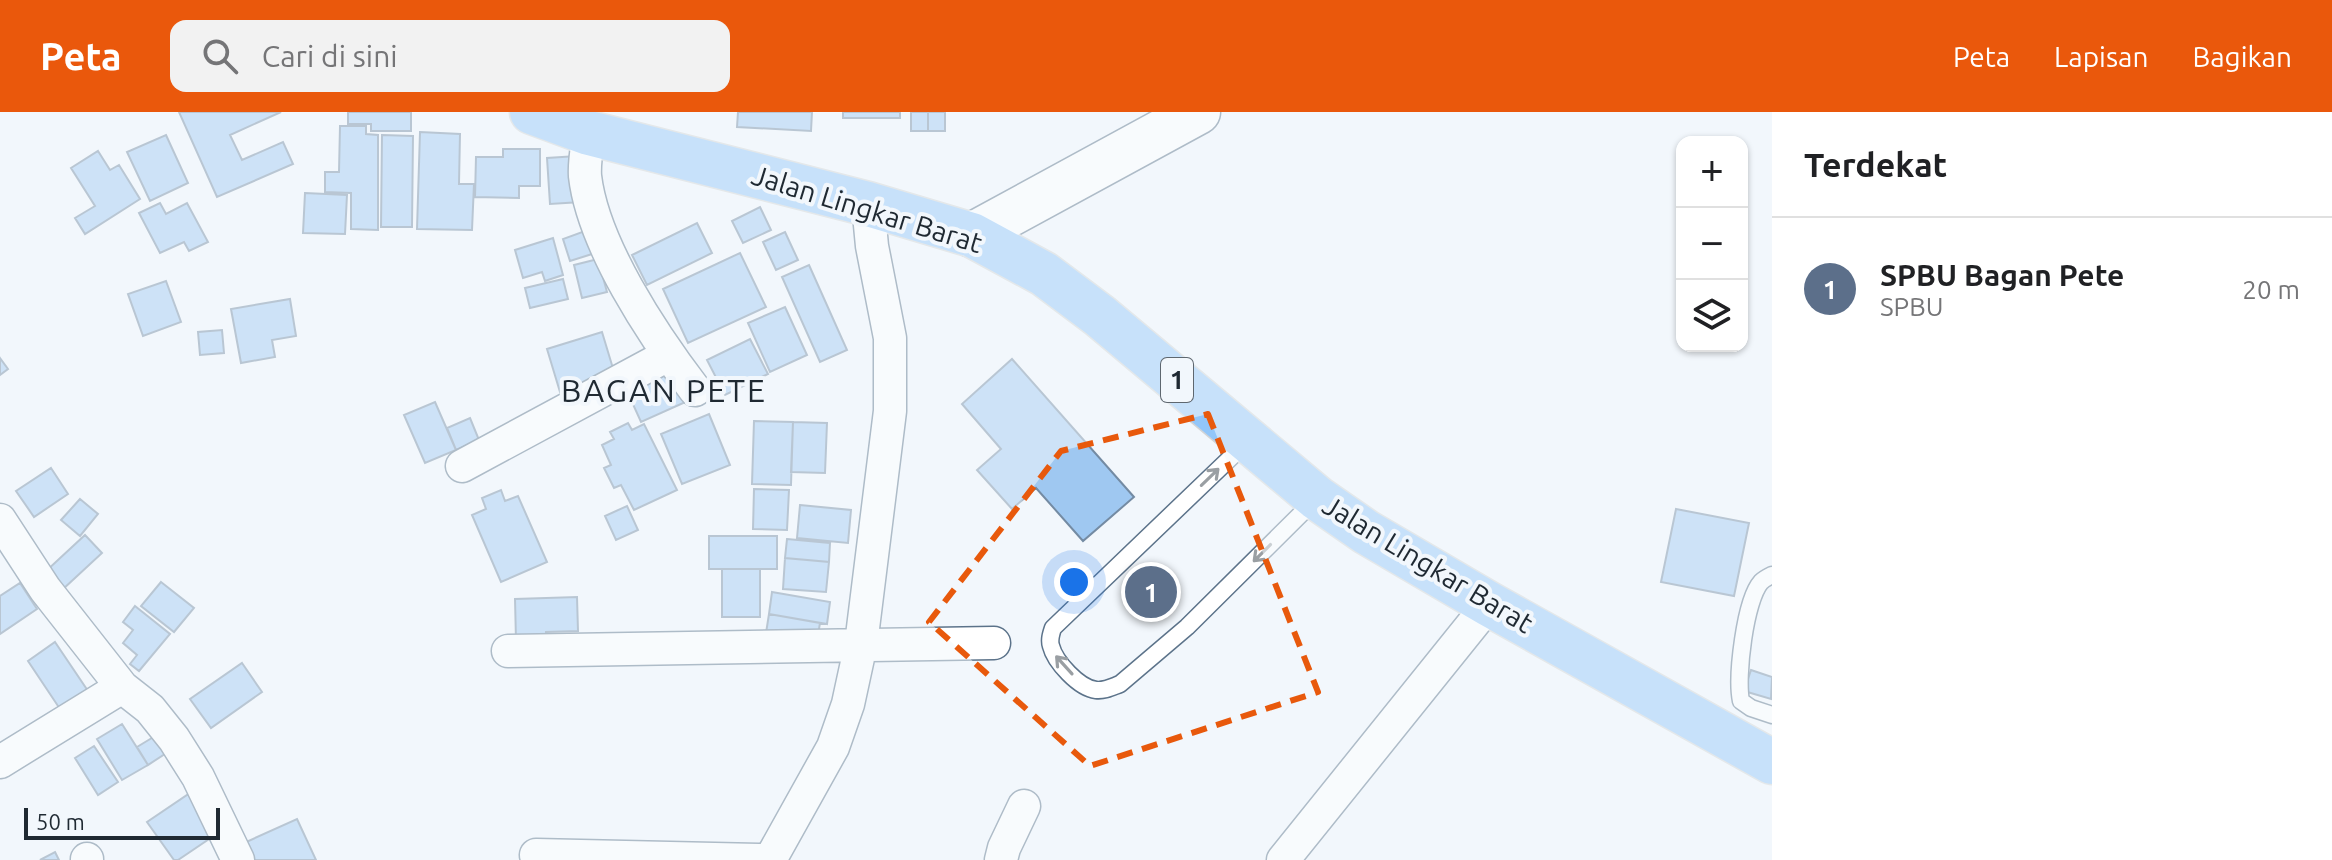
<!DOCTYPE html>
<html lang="id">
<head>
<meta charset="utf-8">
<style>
  :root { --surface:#fff; --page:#f2f2f2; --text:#202124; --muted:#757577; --line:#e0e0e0; --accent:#ea580c }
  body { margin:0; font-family:Ubuntu,sans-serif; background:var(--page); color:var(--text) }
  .controls { position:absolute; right:24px; top:24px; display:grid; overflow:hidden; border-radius:16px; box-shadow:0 2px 6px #0004 }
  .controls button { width:72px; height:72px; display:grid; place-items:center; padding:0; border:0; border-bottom:2px solid var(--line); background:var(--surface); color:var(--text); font:40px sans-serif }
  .scale { position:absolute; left:24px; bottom:20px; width:196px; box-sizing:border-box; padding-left:8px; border:4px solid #1f2932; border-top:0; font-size:22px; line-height:28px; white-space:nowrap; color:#1f2932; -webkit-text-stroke:6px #f2f7fc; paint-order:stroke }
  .you { position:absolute; left:1074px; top:470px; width:28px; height:28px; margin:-20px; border:6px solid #fff; border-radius:50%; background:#1a73e8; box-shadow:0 0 0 12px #1a73e833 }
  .badge { display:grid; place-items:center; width:52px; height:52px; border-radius:50%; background:var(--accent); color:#fff; font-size:26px; font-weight:700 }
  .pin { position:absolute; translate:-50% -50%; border:4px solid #fff; box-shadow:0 2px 8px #0006 }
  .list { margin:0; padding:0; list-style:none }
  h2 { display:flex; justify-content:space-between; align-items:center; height:104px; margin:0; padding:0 32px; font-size:34px }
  h2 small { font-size:26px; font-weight:400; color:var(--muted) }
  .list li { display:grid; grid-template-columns:52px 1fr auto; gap:24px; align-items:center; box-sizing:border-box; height:144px; padding:0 32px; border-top:2px solid var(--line) }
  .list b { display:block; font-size:30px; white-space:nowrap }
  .list p { margin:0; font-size:26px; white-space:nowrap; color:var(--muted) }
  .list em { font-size:26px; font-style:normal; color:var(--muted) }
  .icon { flex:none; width:44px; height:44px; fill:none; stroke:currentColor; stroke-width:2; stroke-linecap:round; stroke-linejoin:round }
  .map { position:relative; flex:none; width:1772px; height:748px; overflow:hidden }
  header { display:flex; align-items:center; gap:48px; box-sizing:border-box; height:112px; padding:0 40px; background:var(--accent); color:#fff }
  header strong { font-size:38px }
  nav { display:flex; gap:44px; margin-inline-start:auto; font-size:28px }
  .search { width:560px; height:72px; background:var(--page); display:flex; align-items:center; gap:20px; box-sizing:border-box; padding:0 28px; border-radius:16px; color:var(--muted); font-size:30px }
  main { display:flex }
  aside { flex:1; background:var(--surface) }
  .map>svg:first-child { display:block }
</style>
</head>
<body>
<header>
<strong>Peta</strong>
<div class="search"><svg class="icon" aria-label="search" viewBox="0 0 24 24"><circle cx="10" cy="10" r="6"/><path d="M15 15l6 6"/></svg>Cari di sini</div>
<nav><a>Peta</a><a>Lapisan</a><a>Bagikan</a></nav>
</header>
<main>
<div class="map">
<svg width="1772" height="748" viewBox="0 0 1772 748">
  <rect width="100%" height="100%" fill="#f2f7fc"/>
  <!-- building -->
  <path fill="#9fc8f1" stroke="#748ba3" stroke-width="2" d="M179,0H281L230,23L242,48L283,30L293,52L217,85Z
    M348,0H411V19H371V12H348Z
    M738,0H812L811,19L737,15Z
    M843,0H900V6H843Z
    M911,0H928V19H911Z
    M928,0H945V19H928Z
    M340,14H366V22L378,23V118L351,117V81L325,80V60H339Z
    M420,20L460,22L459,72H474L472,118L417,117Z
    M166,23L188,71L150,89L127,40Z
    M382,23L413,24L412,115H381Z
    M503,37H540V74H519V86L475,85L476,45H503Z
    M98,39L110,58L119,53L140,87L85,122L75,106L95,94L71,56Z
    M577,44L581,90L550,92L547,46Z
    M305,81L347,83L345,122L303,121Z
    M160,91L166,102L187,91L208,130L189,139L184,130L160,141L139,101Z
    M760,95L771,118L743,131L732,109Z
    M697,111L712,141L647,173L632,143Z
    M585,119L592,142L570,149L563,127Z
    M785,120L798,148L776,158L763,130Z
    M553,126L563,163L545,169L542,160L523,166L515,138Z
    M740,141L766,195L688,231L663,177Z
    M598,147L607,180L582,186L574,153Z
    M809,153L847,238L820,250L782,165Z
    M563,167L568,187L530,196L525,176Z
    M166,169L181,210L143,224L128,182Z
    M290,187L296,224L272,228L275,245L241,251L231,197Z
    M785,195L807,243L770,260L748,211Z
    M222,218L224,241L200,243L198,220Z
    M602,220L615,263L560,280L547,237Z
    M750,227L768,262L725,283L707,248Z
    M0,246L8,257L0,263Z
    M1012,247L1134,385L1083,429L1036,376L1012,397L977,358L1001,337L962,292Z
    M675,257L690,288L641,310L627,279Z
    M435,290L456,338L425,351L404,303Z
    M709,302L730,353L682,372L661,322Z
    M470,306L479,328L456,338L447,316Z
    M754,309L793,310L791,373L752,372Z
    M793,310L827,311L825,361L791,360Z
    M628,311L632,318L644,312L677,378L634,398L621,373L614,376L604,356L611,353L602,333L614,327L610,320Z
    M51,356L68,382L34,405L16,379Z
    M754,377L789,378L787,418L753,417Z
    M501,378L505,389L518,384L547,450L501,470L472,403L486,397L482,386Z
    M80,387L98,402L80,424L61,408Z
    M800,393L851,398L848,431L797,426Z
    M627,394L638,418L616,428L605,404Z
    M1676,397L1749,411L1734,484L1661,470Z
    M85,423L102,441L62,478L45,460Z
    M709,424H777V457H709Z
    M787,427L830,431L829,450L785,446Z
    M785,446L829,450L826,480L783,477Z
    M722,457H760V505H722Z
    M161,470L194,496L174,520L141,494Z
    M20,471L37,497L0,522V484Z
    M772,480L830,490L827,512L769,502Z
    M577,485L578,519L546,520V529H516L515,487Z
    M135,494L170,522L139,559L130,552L137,543L123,531L133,518L123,510Z
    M769,502L820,511L817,529L766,521Z
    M55,530L88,579L60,597L28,549Z
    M242,551L262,580L211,616L190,587Z
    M1751,558L1772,565L1771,587L1744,579Z
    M122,612L148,653L122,668L97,627Z
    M160,621L171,638L148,653L137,635Z
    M94,634L118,670L98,683L75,646Z
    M190,681L218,721L178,748H174L147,710Z
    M297,707L316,748H252L244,731Z
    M55,740L59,748H40Z"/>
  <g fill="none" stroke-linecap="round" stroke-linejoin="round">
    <defs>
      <path id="lane" d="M1248,329L1053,516C1051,522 1049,528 1051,534C1055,550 1079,576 1096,578C1105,579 1112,575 1120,572L1187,515L1316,387
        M1772,463C1768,465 1764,467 1761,470C1745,488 1736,565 1741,589L1751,596L1772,603"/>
      <path id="street" d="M589,21C587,35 584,50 585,64C593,133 653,223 695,278
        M462,354L668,243
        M0,408L45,477L122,575L150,597L174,627L198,665L238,748
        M508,539L994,531
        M0,650L122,575
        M536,743L759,748
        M87,747V748
        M770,748L833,635L848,592L861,532L890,299V226L872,134L868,92
        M1001,748L1004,736L1024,694
        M1283,748L1489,492"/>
      <path id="secondary" d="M972,123L1198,0"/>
      <path id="highway" d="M532,0L589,21L868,92L972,123L1044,162L1100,204L1317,386L1366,420L1489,492L1772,650"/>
    </defs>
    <!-- lane casing -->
    <use href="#lane" stroke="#5c738a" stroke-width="19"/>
    <!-- street casing -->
    <use href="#street" stroke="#5c738a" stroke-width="35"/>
    <!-- secondary casing -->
    <use href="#secondary" stroke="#5c738a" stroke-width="47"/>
    <!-- highway casing -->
    <use href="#highway" stroke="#d2d4d6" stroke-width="47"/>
    <!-- lane -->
    <use href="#lane" stroke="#fff" stroke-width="16"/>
    <!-- street -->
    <use href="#street" stroke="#fff" stroke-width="32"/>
    <!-- secondary -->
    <use href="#secondary" stroke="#fff" stroke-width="44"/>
    <!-- highway -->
    <use href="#highway" stroke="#92c6f9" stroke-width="44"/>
  </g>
  <!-- one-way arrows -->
  <defs><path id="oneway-shaft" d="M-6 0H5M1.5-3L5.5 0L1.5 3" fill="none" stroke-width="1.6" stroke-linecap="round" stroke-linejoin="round" transform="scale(2)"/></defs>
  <g stroke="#9a9fa3">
    <use href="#oneway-shaft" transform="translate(1210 365) rotate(-44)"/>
    <use href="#oneway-shaft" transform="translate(1262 441) rotate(135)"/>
    <use href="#oneway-shaft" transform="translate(1064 553) rotate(-132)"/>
  </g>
  <!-- marked area -->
  <path d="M0 0H1772V748H0ZM1208,302L1318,580L1090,654L929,510L1061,339Z" fill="#f2f7fc" fill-opacity=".55" fill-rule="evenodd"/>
  <path fill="none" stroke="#e8590c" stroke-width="6" stroke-dasharray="16 10" stroke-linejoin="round" d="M1208,302L1318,580L1090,654L929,510L1061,339Z"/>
  <g text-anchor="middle" stroke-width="8" stroke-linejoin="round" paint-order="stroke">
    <!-- shield labels -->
    <rect fill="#f2f7fc" stroke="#5e676f" stroke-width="2" x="1161" y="246" width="32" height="44" rx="6"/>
    <g font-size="26" font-weight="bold" fill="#1f2932">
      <text x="1177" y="277">1</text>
    </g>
    <!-- street labels -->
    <g font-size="28" fill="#1f2932" stroke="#f2f7fc">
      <text transform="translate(867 97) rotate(17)" y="10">Jalan Lingkar Barat</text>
      <text transform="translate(1428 452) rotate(31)" y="10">Jalan Lingkar Barat</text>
    </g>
    <!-- quarter labels -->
    <g font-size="32" letter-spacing="2" fill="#1f2932" stroke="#f2f7fc">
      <text x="664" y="290">BAGAN PETE</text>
    </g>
  </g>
</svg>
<div class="controls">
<button>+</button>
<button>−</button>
<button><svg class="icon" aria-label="layers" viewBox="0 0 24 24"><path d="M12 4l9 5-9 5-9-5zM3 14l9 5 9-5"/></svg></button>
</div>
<div class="scale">50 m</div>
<div class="you"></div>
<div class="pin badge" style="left:1151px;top:480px;background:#5c6f8a">1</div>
</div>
<aside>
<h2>Terdekat<small></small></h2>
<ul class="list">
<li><span class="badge" style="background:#5c6f8a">1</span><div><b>SPBU Bagan Pete</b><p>SPBU</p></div><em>20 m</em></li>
</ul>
</aside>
</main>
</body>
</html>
